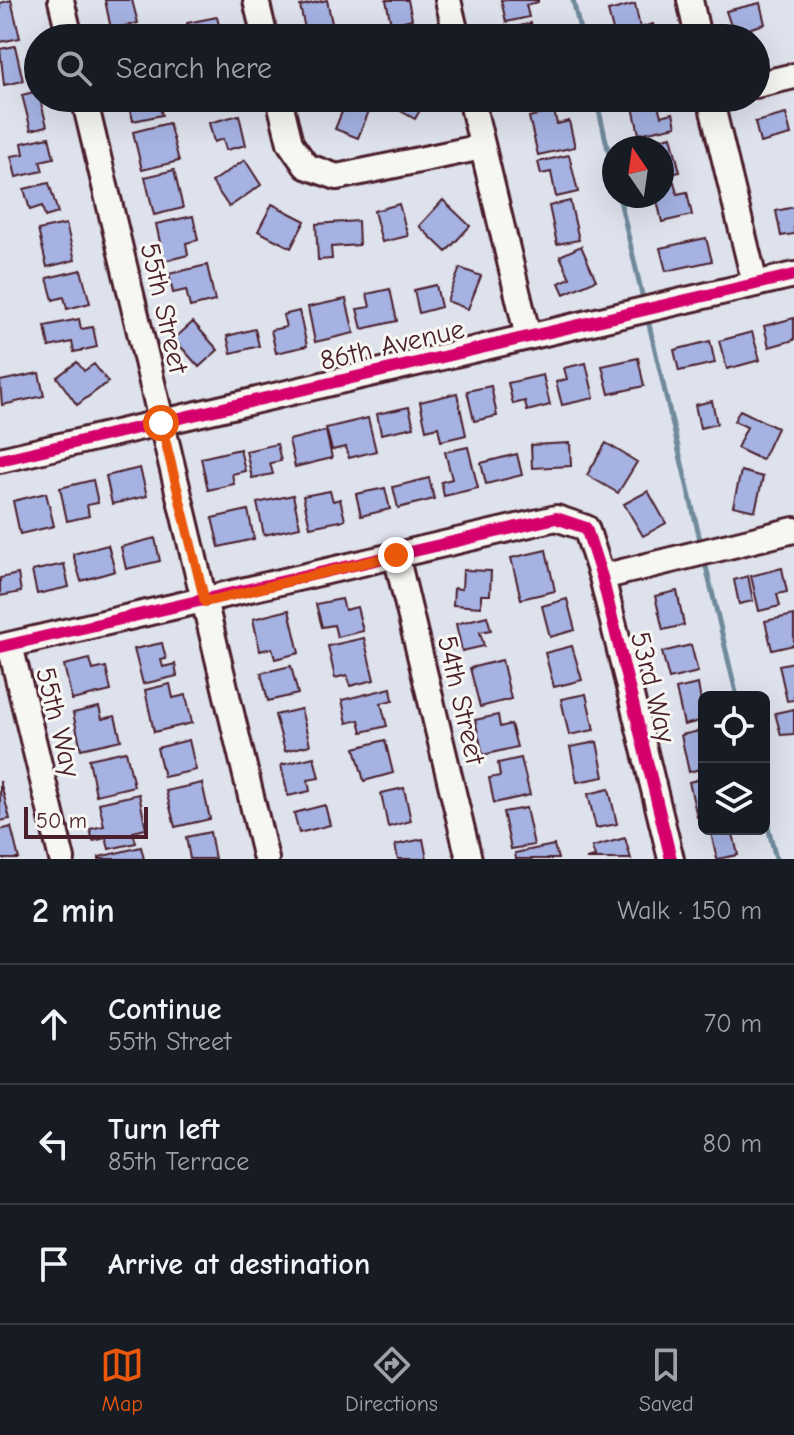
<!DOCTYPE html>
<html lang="en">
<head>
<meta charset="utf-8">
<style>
  :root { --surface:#171b24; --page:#242831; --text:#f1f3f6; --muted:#9ea1a6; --line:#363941; --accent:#ea580c }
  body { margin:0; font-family:"Comic Neue",sans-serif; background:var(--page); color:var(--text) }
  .controls { position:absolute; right:24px; bottom:24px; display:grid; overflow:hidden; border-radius:12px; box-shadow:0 8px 32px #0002 }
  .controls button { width:72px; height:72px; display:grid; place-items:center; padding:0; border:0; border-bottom:2px solid var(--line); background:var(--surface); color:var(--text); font:40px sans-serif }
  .compass { position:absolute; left:602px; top:136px; width:72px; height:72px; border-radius:50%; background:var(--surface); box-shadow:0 8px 32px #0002; rotate:347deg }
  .scale { position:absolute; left:24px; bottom:20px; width:124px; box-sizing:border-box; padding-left:8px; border:4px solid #4a1f2b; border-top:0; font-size:22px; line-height:28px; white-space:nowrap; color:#4a1f2b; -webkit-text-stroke:6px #f6f6f2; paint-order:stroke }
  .stop { position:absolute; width:24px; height:24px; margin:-18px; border:6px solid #ea580c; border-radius:50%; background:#fff }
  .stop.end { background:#ea580c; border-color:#fff; box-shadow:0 2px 8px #0008 }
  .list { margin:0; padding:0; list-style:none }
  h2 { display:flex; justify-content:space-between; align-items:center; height:104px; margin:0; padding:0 32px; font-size:34px }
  h2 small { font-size:26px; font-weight:400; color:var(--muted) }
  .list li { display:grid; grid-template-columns:52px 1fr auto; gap:24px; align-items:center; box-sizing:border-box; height:120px; padding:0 32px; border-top:2px solid var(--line) }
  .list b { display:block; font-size:30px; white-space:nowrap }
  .list p { margin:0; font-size:26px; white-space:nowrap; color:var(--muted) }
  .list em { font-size:26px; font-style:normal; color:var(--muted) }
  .icon { flex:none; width:44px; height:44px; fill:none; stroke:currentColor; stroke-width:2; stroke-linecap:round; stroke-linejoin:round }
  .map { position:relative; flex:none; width:794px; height:859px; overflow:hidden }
  .search { position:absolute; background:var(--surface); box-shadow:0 8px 32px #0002; left:24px; right:24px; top:24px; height:88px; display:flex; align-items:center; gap:20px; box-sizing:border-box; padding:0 28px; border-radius:44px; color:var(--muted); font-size:30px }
  .sheet { height:464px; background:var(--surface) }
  nav { display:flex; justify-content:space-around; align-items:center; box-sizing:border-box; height:112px; border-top:2px solid var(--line); background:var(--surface); font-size:22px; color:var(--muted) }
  nav a { display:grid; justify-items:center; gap:4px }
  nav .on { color:var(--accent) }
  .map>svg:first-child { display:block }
</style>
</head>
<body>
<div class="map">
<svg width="794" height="859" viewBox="0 0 794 859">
  <rect width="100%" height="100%" fill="#dee2ed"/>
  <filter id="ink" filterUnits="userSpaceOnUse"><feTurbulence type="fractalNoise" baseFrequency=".0125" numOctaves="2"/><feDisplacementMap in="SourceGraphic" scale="16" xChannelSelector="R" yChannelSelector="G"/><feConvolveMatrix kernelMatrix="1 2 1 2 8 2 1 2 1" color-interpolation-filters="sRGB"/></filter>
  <g filter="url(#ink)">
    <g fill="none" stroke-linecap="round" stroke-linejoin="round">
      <!-- stream -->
      <path stroke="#6f8a9c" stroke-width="5" d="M573,0L582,38
        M596,98L614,175
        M619,196L644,303
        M647,316L701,544
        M704,558L737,697
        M764,810L776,859"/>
    </g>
    <!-- building -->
    <path fill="#a5b2e2" stroke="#4a1f2b" stroke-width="2" d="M11,0L20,38L0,42V3Z
      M105,0H132L138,23L111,29Z
      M327,0L335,37L307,38L300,6Z
      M386,0H408L412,19L391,24Z
      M501,0H538V2L526,5L529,17L506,22Z
      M760,3L765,24L751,28L753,38H735L726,11Z
      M635,4L640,28L653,24L656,36L615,38L608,11Z
      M217,17L222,38H190L187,23Z
      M531,23L535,38H503L502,31Z
      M15,46L23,81L4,85L0,49Z
      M38,91L47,126L31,130L22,95Z
      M128,98H158L162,115L133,121Z
      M394,98H427L415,119L390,105Z
      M631,98H656L661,116L673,113L676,126L639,134Z
      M346,102L369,111L358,138L335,129Z
      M554,111L557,124L569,121L575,147L538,155L529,117Z
      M786,114L791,135L760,143L755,122Z
      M239,115L246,145L226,150L223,139L214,142L209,123Z
      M169,123L179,161L142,170L133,132Z
      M671,136L680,172L662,176V148H641L640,144Z
      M49,137L54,158L40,161L43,171L16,177L11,156L24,154L22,143Z
      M569,155L578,192L556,197L551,172L541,174L538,162Z
      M245,160L261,185L229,207L212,182Z
      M174,170L183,208L154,215L145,177Z
      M674,182L677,194L687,192L692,215L662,222L656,196H662V185Z
      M49,183L58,213L45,217L42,206L30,210L24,189Z
      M443,200L470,226L446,252L419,226Z
      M570,201L579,240L557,244L549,206Z
      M272,204L305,221L291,248L258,231Z
      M399,204L408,236L382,242L374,211Z
      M794,207V234L781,236L776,211Z
      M193,216L198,240L186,243L188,255L164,261L156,224Z
      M358,221L359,245L331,247L332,259L318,260L316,224Z
      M66,224L75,260L47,267L38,230Z
      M706,238L712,261L666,271L660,248Z
      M581,246L596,280L564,294L559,283L570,278L560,256Z
      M207,265L215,301L190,307L186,290L173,293L169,274Z
      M460,268L481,276L468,309L447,301Z
      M81,270L90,303L67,309L64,297L53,300L47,278Z
      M436,285L441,307L419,313L414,290Z
      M390,289L397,321L362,329L357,309L370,307L367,294Z
      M346,299L354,333L315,342L308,307Z
      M299,311L307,346L276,353L271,330L286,327L283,315Z
      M794,318V340L769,347L764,326Z
      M79,319L81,329L93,327L97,347L74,352L72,342L49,347L45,326Z
      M193,322L218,350L199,367L174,339Z
      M255,329L259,346L231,353L227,336Z
      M752,332L760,360L727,369L719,341Z
      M710,341L715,363L679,371L674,350Z
      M638,358L644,386L609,394L602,366Z
      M77,362L84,371L94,364L108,382L77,405L57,377Z
      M586,363L594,398L562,405L556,382L567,379L564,368Z
      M39,373L44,396L2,405L0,381Z
      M543,375L550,405L527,411L525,401L513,404L508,383Z
      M491,386L497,416L474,421L467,391Z
      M457,393L466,435L441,441L438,427L426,430L420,402Z
      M712,401L717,424L700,428L695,405Z
      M409,407L414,427L381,434L377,414Z
      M740,410L777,428L762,460L737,448L747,427L734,421Z
      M368,418L376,451L349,458L346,447L332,450L326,428Z
      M326,431L332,458L295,467L289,440Z
      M570,443L571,466L532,468L531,445Z
      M606,443L637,462L618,493L587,475Z
      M277,444L281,461L270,463L273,474L252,478L246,451Z
      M468,447L478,488L444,496L441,482L452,479L445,452Z
      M240,449L245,471L232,474L234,484L208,490L201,458Z
      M517,454L522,475L486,484L481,463Z
      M140,468L147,496L112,504L106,476Z
      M741,471L763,477L755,511L733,506Z
      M429,478L434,499L398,508L393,487Z
      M93,480L98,503L87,505L89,516L67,521L60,488Z
      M385,488L390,509L361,516L356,494Z
      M330,491L333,501L340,499L345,520L310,527L303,496Z
      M648,491L666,523L643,536L624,504Z
      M46,493L54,526L20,534L13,501Z
      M293,495L300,527L264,535L257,503Z
      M248,510L254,539L219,547L212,518Z
      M155,538L160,561L126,569L121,547Z
      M108,545L115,571L81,581L73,554Z
      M546,550L555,591L521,599L511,558Z
      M64,564L69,587L37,594L32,571Z
      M782,568L787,592L777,594L780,606L759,611L751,576Z
      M463,570L491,571L490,595H481V607L453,605L454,588L462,589Z
      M18,574L21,592L0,596V578Z
      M748,576L753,601L739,604L734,580Z
      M677,591L684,625L663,630L655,596Z
      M342,599L345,610L357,607L363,631L337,637L334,625L322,627L316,604Z
      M567,599L575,630L550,637L542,606Z
      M289,610L299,653L275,659L272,648L260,651L253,619Z
      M794,615V645L772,650L765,621Z
      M487,616L491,630L480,632L484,646L462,651L456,624Z
      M364,638L374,680L350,686L347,675L335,678L328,646Z
      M162,643L166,659L161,660L163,667L175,664L177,676L143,684L134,649Z
      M691,645L698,672L669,679L662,652Z
      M572,646L582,680L554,687L545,653Z
      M90,659L93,670L106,667L111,691L72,700L64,665Z
      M502,660L511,699L480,707L470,668Z
      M794,662V700L787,701L779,665Z
      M291,666L298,694L268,701L261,673Z
      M170,684L173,698L186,695L192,723L154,732L145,690Z
      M698,684L704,720L684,725L676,689Z
      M391,688L393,700L381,703L387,726L362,732L359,720L347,723L342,700Z
      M586,694L594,730L569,735L561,699Z
      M99,707L102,719L115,716L121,740L81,749L73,713Z
      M301,709L310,745L285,751L275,715Z
      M794,709V734L781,735L775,713Z
      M498,715L500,727L511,724L517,747L483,755L475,720Z
      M704,730V768L689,772L681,735Z
      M189,740L196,770L164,777L157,748Z
      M385,740L393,773L364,781L355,748Z
      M597,742L604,777L577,782L570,747Z
      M126,751L134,786L96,795L89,759Z
      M314,757L319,778L308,780L310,791L288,796L281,765Z
      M521,758L530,795L494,803L489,778L500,776L498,763Z
      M704,778V815L697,817L689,782Z
      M0,781L10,819L0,821Z
      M202,783L210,819L175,827L166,791Z
      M404,788L411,821L388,827L381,793Z
      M609,789L617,824L596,828L588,794Z
      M139,794L146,829L133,832L136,843L109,849L106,838L93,841L90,829L104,826L99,803Z
      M325,805L330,825L299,833L294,813Z
      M526,808L534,845L511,849L503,812Z
      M11,827L19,859H0V830Z
      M710,829H732L738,855L717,859Z
      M210,832L215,859H190L186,837Z
      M625,838L631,859H586L595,857L592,847Z
      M423,839L427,859H398L395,845Z
      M554,845L558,859H516L515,853Z
      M141,847L144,859H99V857Z"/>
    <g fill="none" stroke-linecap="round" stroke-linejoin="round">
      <defs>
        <path id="minor" d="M61,0L70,38
          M256,0L265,38
          M448,0L457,38
          M690,0L698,38
          M756,85L794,76
          M84,98L266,859
          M279,98L290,143L306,166L337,177L482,147
          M471,98L528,337
          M710,98L755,284
          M0,460L794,275
          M396,555L469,859
          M602,577L794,530
          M10,645L62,859
          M0,647L556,518L586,528L602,577L671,859"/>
      </defs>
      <!-- minor casing -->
      <use href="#minor" stroke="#4a1f2b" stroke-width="30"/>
      <!-- minor -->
      <use href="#minor" stroke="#f6f6f2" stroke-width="24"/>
      <defs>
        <path id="cycleway" d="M0,460L794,275
          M0,647L556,518L586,528L602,577L671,859"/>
      </defs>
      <!-- cycleway casing -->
      <use href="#cycleway" stroke="#f6f6f2" stroke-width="17"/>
      <!-- cycleway -->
      <use href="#cycleway" stroke="#d6006c" stroke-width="12"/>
    </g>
  </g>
  <g fill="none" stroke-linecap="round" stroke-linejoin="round" filter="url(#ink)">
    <!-- route -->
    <path stroke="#ea580c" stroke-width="10" d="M161,423L205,602L396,555"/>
  </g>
  <g text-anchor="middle" stroke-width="6" stroke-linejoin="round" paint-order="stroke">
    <!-- street labels -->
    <g font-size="28" fill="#4a1f2b" stroke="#f6f6f2">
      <text transform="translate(165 308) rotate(77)" y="10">55th Street</text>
      <text transform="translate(392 344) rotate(-13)" y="10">86th Avenue</text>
      <text transform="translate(654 687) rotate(76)" y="10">53rd Way</text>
      <text transform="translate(462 700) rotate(77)" y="10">54th Street</text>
      <text transform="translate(59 722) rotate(76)" y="10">55th Way</text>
    </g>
  </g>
</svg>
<div class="controls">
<button><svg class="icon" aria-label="locate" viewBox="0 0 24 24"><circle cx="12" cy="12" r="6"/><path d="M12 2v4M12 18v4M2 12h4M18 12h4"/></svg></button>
<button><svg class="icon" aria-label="layers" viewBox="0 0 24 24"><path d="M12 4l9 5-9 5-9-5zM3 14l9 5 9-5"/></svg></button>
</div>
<svg class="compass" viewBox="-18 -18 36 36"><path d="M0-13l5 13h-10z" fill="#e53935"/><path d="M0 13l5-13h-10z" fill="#9ea1a6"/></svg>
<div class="scale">50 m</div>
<div class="stop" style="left:161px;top:423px"></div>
<div class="stop end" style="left:396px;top:555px"></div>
<div class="search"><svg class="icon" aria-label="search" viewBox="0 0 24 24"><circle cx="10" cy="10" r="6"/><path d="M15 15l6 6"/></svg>Search here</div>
</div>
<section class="sheet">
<h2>2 min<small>Walk · 150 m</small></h2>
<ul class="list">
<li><svg class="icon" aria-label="ahead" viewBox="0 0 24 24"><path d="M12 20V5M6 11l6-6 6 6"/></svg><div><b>Continue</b><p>55th Street</p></div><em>70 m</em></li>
<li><svg class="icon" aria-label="left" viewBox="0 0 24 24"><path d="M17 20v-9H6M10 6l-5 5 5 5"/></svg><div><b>Turn left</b><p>85th Terrace</p></div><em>80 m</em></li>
<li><svg class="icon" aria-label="arrive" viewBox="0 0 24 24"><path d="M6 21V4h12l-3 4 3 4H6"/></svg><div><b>Arrive at destination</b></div></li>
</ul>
</section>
<nav>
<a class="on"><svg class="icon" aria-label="map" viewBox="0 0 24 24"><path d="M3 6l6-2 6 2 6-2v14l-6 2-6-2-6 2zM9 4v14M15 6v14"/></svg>Map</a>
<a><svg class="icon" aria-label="directions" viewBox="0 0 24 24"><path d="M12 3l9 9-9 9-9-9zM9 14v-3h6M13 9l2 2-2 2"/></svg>Directions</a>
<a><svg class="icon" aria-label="saved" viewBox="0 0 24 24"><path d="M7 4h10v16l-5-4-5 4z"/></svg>Saved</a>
</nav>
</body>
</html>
